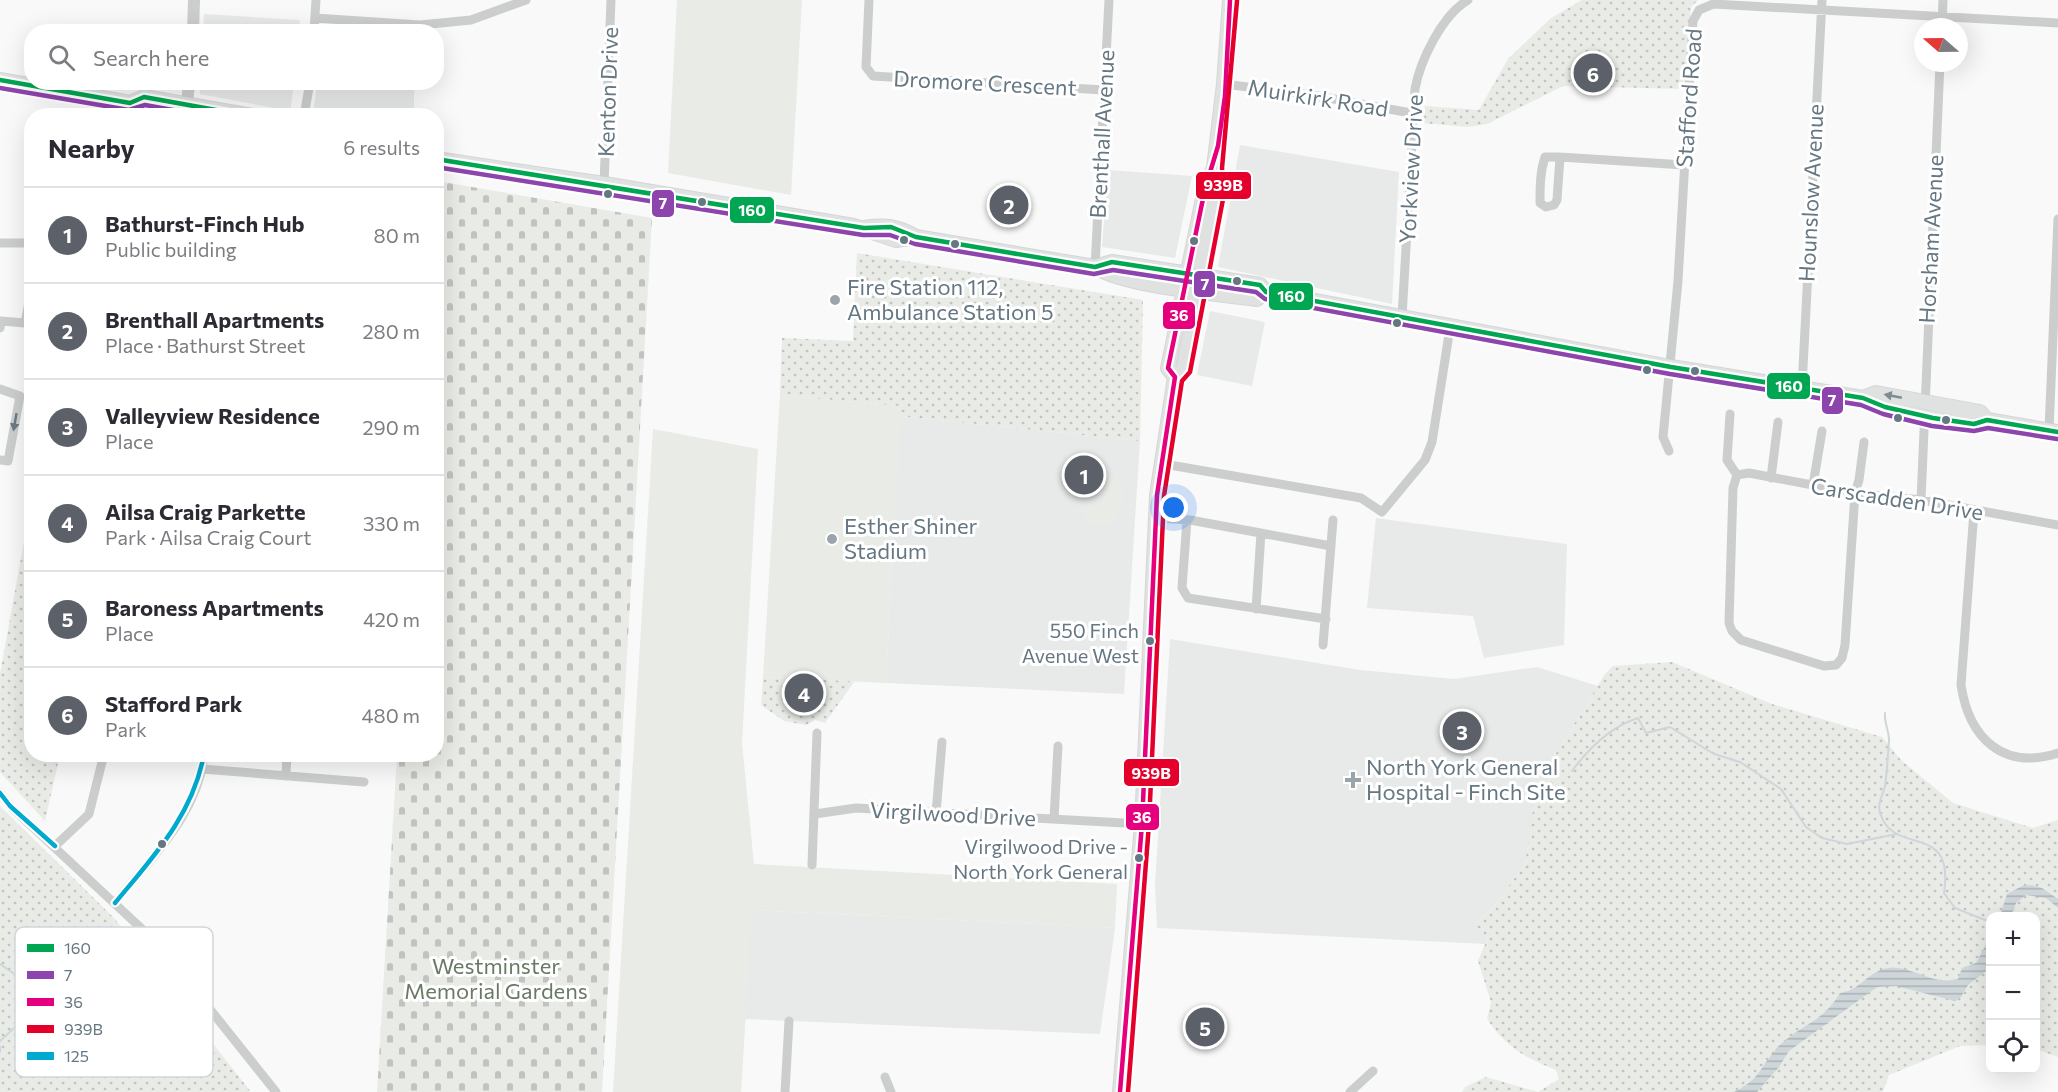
<!DOCTYPE html>
<html lang="en">
<head>
<meta charset="utf-8">
<style>
  :root { --surface:#fff; --page:#f7f7f7; --text:#2b2b33; --muted:#7c7c81; --line:#e1e1e2; --accent:#5c6169 }
  body { margin:0; font-family:Commissioner,sans-serif; background:var(--page); color:var(--text) }
  .controls { position:absolute; right:18px; bottom:18px; display:grid; overflow:hidden; border-radius:12px; box-shadow:0 6px 24px #0002 }
  .controls button { width:54px; height:54px; display:grid; place-items:center; padding:0; border:0; border-bottom:2px solid var(--line); background:var(--surface); color:var(--text); font:30px sans-serif }
  .compass { position:absolute; left:1914px; top:18px; width:54px; height:54px; border-radius:50%; background:var(--surface); box-shadow:0 6px 24px #0002; rotate:290deg }
  .you { position:absolute; left:1174px; top:508px; width:21px; height:21px; margin:-15px; border:4px solid #fff; border-radius:50%; background:#1a73e8; box-shadow:0 0 0 9px #1a73e833 }
  .badge { display:grid; place-items:center; width:39px; height:39px; border-radius:50%; background:var(--accent); color:#fff; font-size:20px; font-weight:700 }
  .pin { position:absolute; translate:-50% -50%; border:3px solid #fff; box-shadow:0 2px 6px #0006 }
  .list { margin:0; padding:0; list-style:none }
  h2 { display:flex; justify-content:space-between; align-items:center; height:78px; margin:0; padding:0 24px; font-size:26px }
  h2 small { font-size:20px; font-weight:400; color:var(--muted) }
  .list li { display:grid; grid-template-columns:39px 1fr auto; gap:18px; align-items:center; box-sizing:border-box; height:96px; padding:0 24px; border-top:2px solid var(--line) }
  .list b { display:block; font-size:22px; white-space:nowrap }
  .list p { margin:0; font-size:20px; white-space:nowrap; color:var(--muted) }
  .list em { font-size:20px; font-style:normal; color:var(--muted) }
  .icon { flex:none; width:33px; height:33px; fill:none; stroke:currentColor; stroke-width:2; stroke-linecap:round; stroke-linejoin:round }
  .map { position:relative; flex:none; width:2058px; height:1092px; overflow:hidden }
  .search { position:absolute; background:var(--surface); box-shadow:0 6px 24px #0002; left:24px; top:24px; width:420px; height:66px; display:flex; align-items:center; gap:15px; box-sizing:border-box; padding:0 21px; border-radius:24px; color:var(--muted); font-size:22px }
  .panel { position:absolute; background:var(--surface); box-shadow:0 6px 24px #0002; left:24px; top:108px; width:420px; height:654px; border-radius:24px }
  .map>svg:first-child { display:block }
</style>
</head>
<body>
<div class="map">
<svg width="2058" height="1092" viewBox="0 0 2058 1092">
  <defs>
    <pattern id="cemetery-stones" width="16" height="16" patternUnits="userSpaceOnUse" patternTransform="scale(1.5)"><rect width="16" height="16" fill="#e8ebe6"/><path d="M2 7V4a2 2 0 0 1 4 0v3zM10 15v-3a2 2 0 0 1 4 0v3z" fill="#c0c3c0"/></pattern>
    <pattern id="park-dots" width="8" height="8" patternUnits="userSpaceOnUse" patternTransform="scale(1.5)"><rect width="8" height="8" fill="#e8ebe6"/><path d="M2 2h.1M6 6h.1" fill="none" stroke="#c0c3c0" stroke-width="1.8" stroke-linecap="round"/></pattern>
    <pattern id="water-rules" width="6" height="5" patternUnits="userSpaceOnUse" patternTransform="scale(1.5)"><rect width="6" height="5" fill="#ced6d9"/><path d="M0 2.5h6" fill="none" stroke="#abb2b5"/></pattern>
  </defs>
  <rect width="100%" height="100%" fill="#f9f9f9"/>
  <!-- built -->
  <path fill="#e8e9e9" d="M204,14L300,20L299,31H203Z
    M200,83H294L290,114L274,108L200,94Z
    M317,83H414V115H313Z
    M1240,145L1399,172L1392,304L1218,267Z
    M1108,170L1192,176L1175,258L1102,247Z
    M1210,311L1265,322L1252,386L1197,375Z
    M900,416L1140,441L1124,694L886,683Z
    M1376,518L1567,544L1564,645L1484,658L1473,616L1367,608Z
    M1170,639L1360,670L1454,679L1537,667L1598,686L1555,755L1535,804L1525,864L1492,909L1481,917L1488,937L1485,944L1157,928L1155,886Z
    M751,910L1115,928L1100,1034L745,1019Z"/>
  <!-- green -->
  <path fill="#e8ebe6" d="M677,0H802L791,195L668,173Z
    M780,395L901,406L886,683L763,677Z
    M653,429L758,449L742,743L754,864L1117,884L1115,928L752,910L741,1092H613Z
    M1118,474C1128,498 1123,503 1112,525L1089,524L1081,507L1104,501L1105,477Z"/>
  <!-- cemetery -->
  <path fill="url(#cemetery-stones)" d="M437,181L652,218L602,1092H377L397,755L436,754Z"/>
  <!-- park -->
  <path fill="url(#park-dots)" d="M1582,0H1698L1691,7L1684,89L1563,86L1487,124L1468,127L1422,123L1425,106L1479,110L1508,59L1551,18Z
    M857,253L1143,300L1140,441L900,416V406L780,395L782,338L853,341Z
    M31,503L32,754L60,755L45,821L0,772V674Z
    M1672,662L1772,704L1882,737L1901,760L1953,803L2033,828L2058,820V1057L2036,1049V916H1990V1045L1960,1046L1889,1075L1883,1092H1462L1465,1087L1486,1077L1538,1092L1559,1079L1556,1070C1523,1056 1508,1049 1487,1019L1491,1002L1478,961L1488,937L1477,928L1481,917L1492,909L1525,864L1534,804L1555,755L1605,674L1613,666Z
    M763,677L847,681L854,682L825,723L815,720L806,725L784,721L761,705Z
    M0,806L114,918L251,1092H0Z"/>
  <!-- water -->
  <path fill="url(#water-rules)" d="M2031,885L2042,888L2058,899V908L2046,898L2026,895L2016,903L2011,916H2000L2007,894L2022,886Z
    M1990,937V968L1968,985L1961,997L1955,1001L1896,986L1877,987L1789,1051L1779,1067L1757,1092H1734C1763,1078 1760,1064 1781,1044C1805,1022 1822,1023 1840,993C1860,991 1869,970 1889,968C1911,965 1932,986 1958,979L1962,968L1976,963Z"/>
  <g fill="none" stroke-linecap="round" stroke-linejoin="round">
    <!-- stream -->
    <path stroke="#ced6d9" stroke-width="2" d="M1885,713C1884,722 1889,731 1889,740C1888,754 1887,772 1885,786C1883,795 1877,803 1880,813C1894,858 1955,820 1944,893L1955,908L1990,922
      M1572,771C1589,748 1610,727 1638,718L1646,733L1670,727L1714,754L1740,762L1781,789L1806,827L1822,838L1847,844L1897,834
      M18,937L27,979
      M0,964L16,975L39,984L44,993L42,1002L0,1041
      M0,1047V1052"/>
    <defs>
      <path id="secondary" d="M0,80L130,103L144,97L252,116
        M130,103L137,114L150,116
        M436,159L604,184L854,226L896,240L916,237L1095,267C1129,287 1215,293 1257,299L1266,292
        M864,228C885,225 897,226 916,237
        M1095,267L1112,262L1260,285L1266,292L1671,367L1863,398C1883,411 1948,422 1974,424C1978,424 1982,422 1987,420L2058,432
        M1175,377L1168,368L1205,189L1214,168
        M1863,398L1876,393L1980,412L1987,420
        M1120,1092L1142,824L1157,495L1175,377L1183,371L1217,193L1214,168L1224,84L1230,0"/>
    </defs>
    <!-- secondary casing -->
    <use href="#secondary" stroke="#d5d6d6" stroke-width="16"/>
    <!-- minor -->
    <path stroke="#cccece" stroke-width="9" d="M869,0L866,67L873,76L1104,90
      M315,18L420,25L471,20L526,0
      M1942,27L1943,0
      M314,32L316,0
      M1224,84L1312,95L1411,113
      M304,116L310,82
      M1560,157L1557,200L1554,205L1546,207L1540,203C1540,187 1540,172 1545,157H1560L1684,165
      M604,184L611,0
      M0,243H32
      M1095,267L1109,0
      M1402,318L1415,89C1420,61 1442,15 1468,0
      M0,328L1,321L25,323L32,286
      M1802,387L1822,0
      M0,389L20,396L8,461L0,460
      M1730,414L1727,460L1737,475
      M2049,430L2058,219
      M1669,451L1663,437L1678,281L1693,21L1699,10L1713,4L2058,23
      M1164,464L1361,498L1382,512L1425,460L1432,442L1450,328
      M1737,475L1733,488L1729,623L1732,631L1741,640L1824,666L1836,665L1842,658L1845,645L1855,493L1859,480L1864,442
      M1737,475L1749,473L1855,493L1921,500L2058,525
      M1771,478L1778,422
      M1813,485L1822,431
      M1921,500L1940,63
      M1974,511L1961,685C1969,738 2003,771 2058,753
      M1155,518L1190,520L1331,546
      M1187,520L1182,588L1188,598L1326,619
      M1256,609L1261,533
      M1323,645L1333,520
      M202,769L364,782
      M286,776L287,754
      M0,793L10,806L157,943L276,1092
      M936,813L942,742
      M815,814L856,808L1142,824
      M1054,819L1058,746
      M55,846L89,814L104,754
      M812,865L817,733
      M115,903C150,858 199,814 204,754
      M885,1077L891,1092
      M785,1092L789,1021
      M1350,1092L1373,1071"/>
    <!-- tertiary -->
    <path stroke="#cccece" stroke-width="12" d="M193,32L194,0
      M186,116L189,82"/>
    <!-- secondary -->
    <use href="#secondary" stroke="#e0e1e1" stroke-width="14"/>
    <defs>
      <path id="bus-1" d="M0,80L130,103L144,97L249,116
        M436,159L864,228L891,227L916,237L1095,267L1112,262L1260,285L1266,292L1671,367L1863,398L1885,407L1933,418L1974,424L1987,420L2058,432"/>
      <path id="bus-2" d="M0,88L129,110L145,105L206,116
        M436,167L863,235H890L915,244L1094,274L1113,270L1256,292L1265,299L1670,374L1861,405L1883,414L1932,426L1974,431L1988,428L2057,439"/>
      <path id="bus-3" d="M1120,1092L1142,824L1157,495L1175,377L1168,368L1205,189L1218,146L1225,96L1230,0"/>
      <path id="bus-4" d="M1128,1092L1149,824L1164,496L1182,381L1190,372L1224,194L1222,168L1237,1"/>
      <path id="bus-5" d="M0,793L10,806L55,846
        M115,903C153,857 193,815 204,754"/>
    </defs>
    <!-- bus-1 casing -->
    <use href="#bus-1" stroke="#fff" stroke-width="9"/>
    <!-- bus-2 casing -->
    <use href="#bus-2" stroke="#fff" stroke-width="9"/>
    <!-- bus-3 casing -->
    <use href="#bus-3" stroke="#fff" stroke-width="9"/>
    <!-- bus-4 casing -->
    <use href="#bus-4" stroke="#fff" stroke-width="9"/>
    <!-- bus-5 casing -->
    <use href="#bus-5" stroke="#fff" stroke-width="9"/>
    <!-- bus-1 -->
    <use href="#bus-1" stroke="#00a651" stroke-width="4.5"/>
    <!-- bus-2 -->
    <use href="#bus-2" stroke="#8e44ad" stroke-width="4.5"/>
    <!-- bus-3 -->
    <use href="#bus-3" stroke="#e5007d" stroke-width="4.5"/>
    <!-- bus-4 -->
    <use href="#bus-4" stroke="#e4002b" stroke-width="4.5"/>
    <!-- bus-5 -->
    <use href="#bus-5" stroke="#00a9ce" stroke-width="4.5"/>
  </g>
  <!-- one-way arrows -->
  <defs><path id="oneway-solid" d="M-6-.8H1V-3.2L6.5 0L1 3.2V.8H-6Z" transform="scale(1.5)"/></defs>
  <use fill="#7e8c95" href="#oneway-solid" transform="translate(1893 396) rotate(-169)"/>
  <use fill="#6a7b86" href="#oneway-solid" transform="translate(15 422) rotate(100)"/>
  <!-- markers -->
  <g fill="#657782" stroke="#fff" stroke-width="2">
    <circle cx="608" cy="194" r="5"/>
    <circle cx="702" cy="202" r="5"/>
    <circle cx="904" cy="240" r="5"/>
    <circle cx="1194" cy="241" r="5"/>
    <circle cx="955" cy="244" r="5"/>
    <circle cx="1237" cy="281" r="5"/>
    <circle cx="1397" cy="323" r="5"/>
    <circle cx="1647" cy="370" r="5"/>
    <circle cx="1695" cy="371" r="5"/>
    <circle cx="1898" cy="418" r="5"/>
    <circle cx="1946" cy="420" r="5"/>
    <circle cx="1150" cy="641" r="5"/>
    <circle cx="162" cy="844" r="5"/>
    <circle cx="1139" cy="858" r="5"/>
  </g>
  <g fill="#99a4ac" stroke="#fff" stroke-width="2">
    <circle cx="835" cy="300" r="6"/>
    <circle cx="832" cy="539" r="6"/>
    <path d="M1350 771h6v6h6v6h-6v6h-6v-6h-6v-6h6z"/>
  </g>
  <g text-anchor="middle" stroke-width="6" stroke-linejoin="round" paint-order="stroke">
    <!-- bus labels -->
    <g font-size="20" fill="#657782" stroke="#fff" text-anchor="end">
      <text x="1139" y="638">550 Finch<tspan x="1139" dy="25">Avenue West</tspan></text>
      <text x="1128" y="854">Virgilwood Drive -<tspan x="1128" dy="25">North York General</tspan></text>
    </g>
    <!-- street labels -->
    <g font-size="22" fill="#657782" stroke="#fff">
      <text transform="translate(985 83) rotate(3)" y="8">Dromore Crescent</text>
      <text transform="translate(608 92) rotate(-88)" y="8">Kenton Drive</text>
      <text transform="translate(1318 98) rotate(9)" y="8">Muirkirk Road</text>
      <text transform="translate(1689 98) rotate(-86)" y="8">Stafford Road</text>
      <text transform="translate(1102 134) rotate(-87)" y="8">Brenthall Avenue</text>
      <text transform="translate(1411 169) rotate(-87)" y="8">Yorkview Drive</text>
      <text transform="translate(1811 193) rotate(-87)" y="8">Hounslow Avenue</text>
      <text transform="translate(1931 239) rotate(-87)" y="8">Horsham Avenue</text>
      <text transform="translate(1897 499) rotate(9)" y="8">Carscadden Drive</text>
      <text transform="translate(953 814) rotate(3)" y="8">Virgilwood Drive</text>
    </g>
    <!-- poi labels -->
    <g font-size="22" fill="#657782" stroke="#fff" text-anchor="start">
      <text x="847" y="295">Fire Station 112,<tspan x="847" dy="25">Ambulance Station 5</tspan></text>
      <text x="844" y="534">Esther Shiner<tspan x="844" dy="25">Stadium</tspan></text>
      <text x="1366" y="775">North York General<tspan x="1366" dy="25">Hospital - Finch Site</tspan></text>
    </g>
    <!-- park labels -->
    <g font-size="22" fill="#697a64" stroke="#fff">
      <text x="496" y="974">Westminster<tspan x="496" dy="25">Memorial Gardens</tspan></text>
    </g>
  </g>
  <!-- legend -->
  <rect x="15" y="927" width="198" height="150" rx="9" fill="#fff" stroke="#d1d6da" stroke-width="1.5"/>
  <rect x="27" y="944" width="27" height="8" fill="#00a651"/>
  <rect x="27" y="971" width="27" height="8" fill="#8e44ad"/>
  <rect x="27" y="998" width="27" height="8" fill="#e5007d"/>
  <rect x="27" y="1025" width="27" height="8" fill="#e4002b"/>
  <rect x="27" y="1052" width="27" height="8" fill="#00a9ce"/>
  <g font-size="16" fill="#657782">
    <text x="64" y="954">160</text>
    <text x="64" y="981">7</text>
    <text x="64" y="1008">36</text>
    <text x="64" y="1035">939B</text>
    <text x="64" y="1062">125</text>
  </g>
  <g stroke="#fff" stroke-width="2">
    <rect x="1195" y="171" width="57" height="29" rx="6" fill="#e4002b"/>
    <rect x="651" y="189" width="24" height="29" rx="6" fill="#8e44ad"/>
    <rect x="729" y="196" width="46" height="28" rx="6" fill="#00a651"/>
    <rect x="1193" y="270" width="23" height="28" rx="6" fill="#8e44ad"/>
    <rect x="1268" y="282" width="46" height="29" rx="6" fill="#00a651"/>
    <rect x="1162" y="301" width="34" height="29" rx="6" fill="#e5007d"/>
    <rect x="1766" y="372" width="45" height="28" rx="6" fill="#00a651"/>
    <rect x="1821" y="386" width="23" height="29" rx="6" fill="#8e44ad"/>
    <rect x="1123" y="758" width="57" height="29" rx="6" fill="#e4002b"/>
    <rect x="1125" y="803" width="35" height="28" rx="6" fill="#e5007d"/>
  </g>
  <g font-size="16" text-anchor="middle" font-weight="bold" fill="#fff">
    <text x="1223" y="191">939B</text>
    <text x="663" y="209">7</text>
    <text x="752" y="216">160</text>
    <text x="1205" y="290">7</text>
    <text x="1291" y="302">160</text>
    <text x="1179" y="321">36</text>
    <text x="1789" y="392">160</text>
    <text x="1832" y="406">7</text>
    <text x="1151" y="779">939B</text>
    <text x="1142" y="823">36</text>
  </g>
</svg>
<div class="controls">
<button>+</button>
<button>−</button>
<button><svg class="icon" aria-label="locate" viewBox="0 0 24 24"><circle cx="12" cy="12" r="6"/><path d="M12 2v4M12 18v4M2 12h4M18 12h4"/></svg></button>
</div>
<svg class="compass" viewBox="-18 -18 36 36"><path d="M0-13l5 13h-10z" fill="#e53935"/><path d="M0 13l5-13h-10z" fill="#7c7c81"/></svg>
<div class="you"></div>
<div class="pin badge" style="left:1084px;top:475px">1</div>
<div class="pin badge" style="left:1009px;top:205px">2</div>
<div class="pin badge" style="left:1462px;top:731px">3</div>
<div class="pin badge" style="left:804px;top:693px">4</div>
<div class="pin badge" style="left:1205px;top:1027px">5</div>
<div class="pin badge" style="left:1593px;top:73px">6</div>
<div class="search"><svg class="icon" aria-label="search" viewBox="0 0 24 24"><circle cx="10" cy="10" r="6"/><path d="M15 15l6 6"/></svg>Search here</div>
<section class="panel">
<h2>Nearby<small>6 results</small></h2>
<ul class="list">
<li><span class="badge">1</span><div><b>Bathurst-Finch Hub</b><p>Public building</p></div><em>80 m</em></li>
<li><span class="badge">2</span><div><b>Brenthall Apartments</b><p>Place · Bathurst Street</p></div><em>280 m</em></li>
<li><span class="badge">3</span><div><b>Valleyview Residence</b><p>Place</p></div><em>290 m</em></li>
<li><span class="badge">4</span><div><b>Ailsa Craig Parkette</b><p>Park · Ailsa Craig Court</p></div><em>330 m</em></li>
<li><span class="badge">5</span><div><b>Baroness Apartments</b><p>Place</p></div><em>420 m</em></li>
<li><span class="badge">6</span><div><b>Stafford Park</b><p>Park</p></div><em>480 m</em></li>
</ul>
</section>
</div>
</body>
</html>
